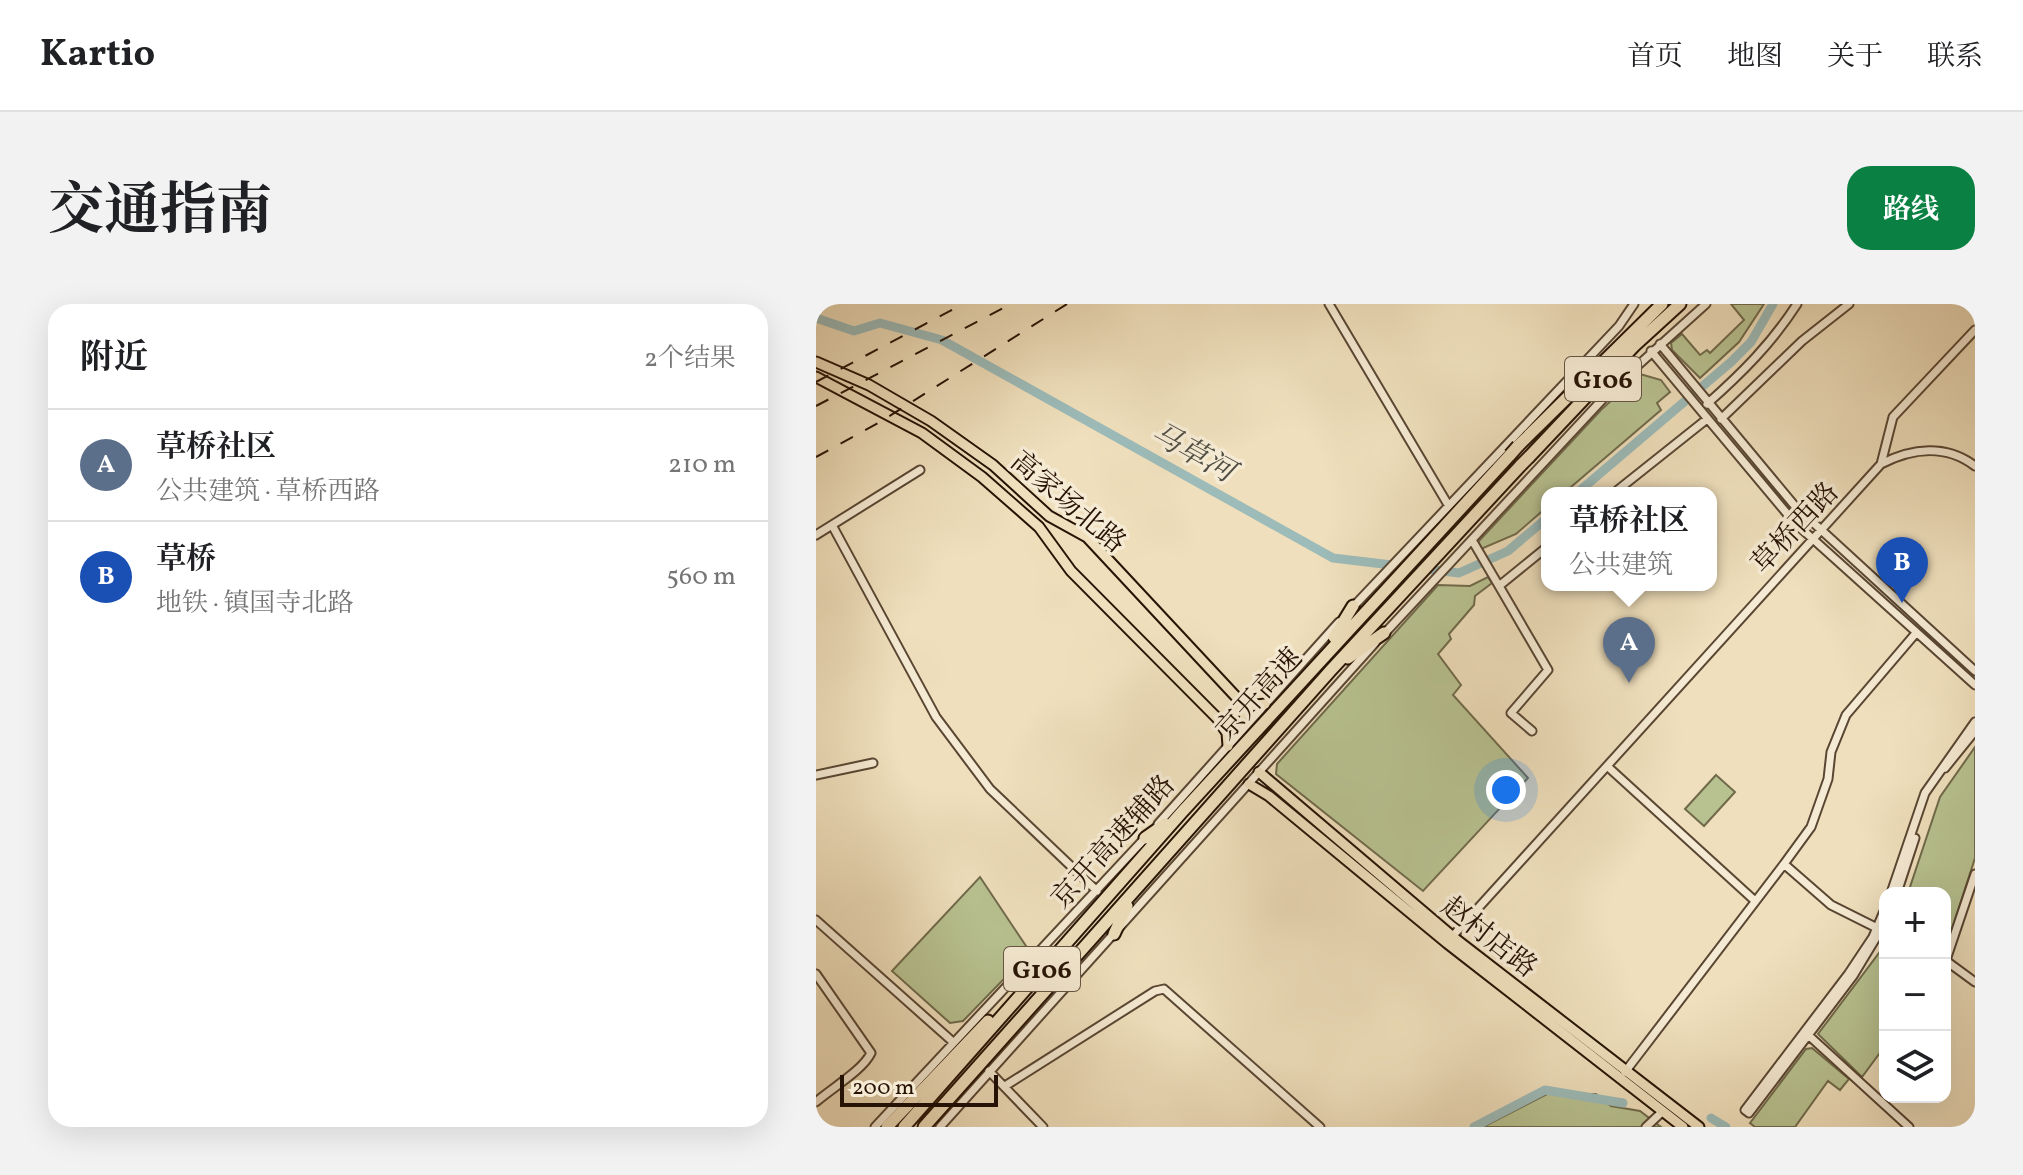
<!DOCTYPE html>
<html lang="zh">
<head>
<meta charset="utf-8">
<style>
  :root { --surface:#fff; --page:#f2f2f2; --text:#202124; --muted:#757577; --line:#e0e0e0; --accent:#0b8043 }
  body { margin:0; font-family:Vollkorn,"Noto Serif SC",serif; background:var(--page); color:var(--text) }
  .controls { position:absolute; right:24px; bottom:24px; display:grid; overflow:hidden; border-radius:16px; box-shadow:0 8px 32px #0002 }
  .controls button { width:72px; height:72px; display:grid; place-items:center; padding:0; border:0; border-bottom:2px solid var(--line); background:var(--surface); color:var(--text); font:40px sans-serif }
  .scale { position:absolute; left:24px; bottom:20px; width:158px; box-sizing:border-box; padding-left:8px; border:4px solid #271305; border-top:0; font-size:22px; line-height:28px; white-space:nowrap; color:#271305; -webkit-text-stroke:6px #f5ead3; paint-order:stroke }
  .you { position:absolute; left:690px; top:486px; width:28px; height:28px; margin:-20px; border:6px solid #fff; border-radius:50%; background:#1a73e8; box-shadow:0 0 0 12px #1a73e833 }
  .badge { display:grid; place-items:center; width:52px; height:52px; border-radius:50%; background:var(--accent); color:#fff; font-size:26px; font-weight:700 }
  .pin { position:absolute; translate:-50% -66px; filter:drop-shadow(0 2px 4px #0008) }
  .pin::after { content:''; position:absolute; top:42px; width:28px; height:24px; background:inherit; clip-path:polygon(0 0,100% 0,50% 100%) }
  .popup { position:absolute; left:725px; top:183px; width:176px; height:104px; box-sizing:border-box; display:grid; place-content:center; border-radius:16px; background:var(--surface); filter:drop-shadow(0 2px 6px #0005); font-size:26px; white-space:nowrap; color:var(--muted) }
  .popup b { font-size:30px; color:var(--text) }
  .popup::after { content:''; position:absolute; left:50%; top:100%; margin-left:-16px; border:16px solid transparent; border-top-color:var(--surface) }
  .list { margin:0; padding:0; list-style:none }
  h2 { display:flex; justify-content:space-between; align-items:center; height:104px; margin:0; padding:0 32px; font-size:34px }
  h2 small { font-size:26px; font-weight:400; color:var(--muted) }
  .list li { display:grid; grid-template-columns:52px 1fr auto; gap:24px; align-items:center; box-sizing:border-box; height:112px; padding:0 32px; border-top:2px solid var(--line) }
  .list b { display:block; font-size:30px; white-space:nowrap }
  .list p { margin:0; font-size:26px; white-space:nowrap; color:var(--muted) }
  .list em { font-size:26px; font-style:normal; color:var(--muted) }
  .icon { flex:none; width:44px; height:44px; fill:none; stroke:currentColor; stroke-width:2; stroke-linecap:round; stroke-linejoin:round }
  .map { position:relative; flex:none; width:1159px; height:823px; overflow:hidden; border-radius:24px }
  header { display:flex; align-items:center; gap:48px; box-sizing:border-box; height:112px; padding:0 40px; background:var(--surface); border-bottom:2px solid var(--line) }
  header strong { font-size:38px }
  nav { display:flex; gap:44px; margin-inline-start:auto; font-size:28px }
  .intro { display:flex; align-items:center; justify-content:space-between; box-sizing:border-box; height:192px; padding:0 48px }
  h1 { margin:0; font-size:56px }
  .button { padding:20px 36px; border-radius:24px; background:var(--accent); color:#fff; font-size:28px; font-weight:700 }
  main { display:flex; gap:48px; padding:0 48px }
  aside { flex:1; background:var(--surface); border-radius:24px; box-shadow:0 8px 32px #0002 }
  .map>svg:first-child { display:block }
</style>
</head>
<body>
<header>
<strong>Kartio</strong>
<nav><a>首页</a><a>地图</a><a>关于</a><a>联系</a></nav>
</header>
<div class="intro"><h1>交通指南</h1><a class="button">路线</a></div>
<main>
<aside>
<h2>附近<small>2个结果</small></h2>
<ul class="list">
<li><span class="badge" style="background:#5c6f8a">A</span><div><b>草桥社区</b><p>公共建筑 · 草桥西路</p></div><em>210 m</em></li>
<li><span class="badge" style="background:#1a4fb4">B</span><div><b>草桥</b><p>地铁 · 镇国寺北路</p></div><em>560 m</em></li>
</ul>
</aside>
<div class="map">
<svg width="1159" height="823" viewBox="0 0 1159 823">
  <rect width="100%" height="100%" fill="#efdfbc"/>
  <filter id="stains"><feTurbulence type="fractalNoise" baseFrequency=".0025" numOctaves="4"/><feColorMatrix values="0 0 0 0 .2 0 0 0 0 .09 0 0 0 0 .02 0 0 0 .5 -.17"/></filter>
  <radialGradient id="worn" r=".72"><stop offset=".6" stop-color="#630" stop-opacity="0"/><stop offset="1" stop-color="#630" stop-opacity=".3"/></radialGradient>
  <!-- green -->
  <path fill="#b8c291" stroke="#706a4b" stroke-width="2" d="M915,0H948L923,38L884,74L856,46L855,39L866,30L884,51L891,46L894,49L928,16Z
    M824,70L845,76L854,88L841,99L845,106L748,189H731V203L700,230L665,245L662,238L785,106Z
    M672,273L676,279L659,292L658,301L633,330L635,335L622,350L645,381L637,391L712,474L607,587L460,470L461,460L622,281L654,282Z
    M1159,443V554L1129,647V589H1092L1124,493Z
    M900,471L919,488L888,522L869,505Z
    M164,573L214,648L147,717L134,719L76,667Z
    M1069,641V742L1046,773L1002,730Z
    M996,744L1033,775L1024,786L1012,777L979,823H939L934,819L990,745Z
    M731,790H780L795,802L824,807L845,823H667Z"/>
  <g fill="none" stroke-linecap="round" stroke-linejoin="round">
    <!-- river -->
    <path stroke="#9cbbb9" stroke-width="9" d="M0,14L38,27L64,19L126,36L517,254L643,269L692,247L731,214
      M761,189L915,58L935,38L957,0
      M895,814L910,823
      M658,823L729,786L807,799"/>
    <defs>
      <path id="minor" d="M513,0L631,199
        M844,40L978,201L1159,367
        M835,47L978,218L1159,381
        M891,100C926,69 956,39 981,0
        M905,115L986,37L1033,0
        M1065,160L1077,113L1159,26
        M798,189L891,115
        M16,221L120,413L174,485L281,587
        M0,231L104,166
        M656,236L683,282L731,243
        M683,282L732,366L695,409L716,427
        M537,303L803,22L818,0
        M568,330L799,82L890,0
        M791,462L938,596
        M1129,464L1159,427
        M0,471L57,459
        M342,520L523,318
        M1075,589L1109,489L1159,418
        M1081,589L1099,534
        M1069,605L1057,633L1033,669L929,806L933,809L1037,672L1069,619
        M0,616L137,738
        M1065,626L1015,601L968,560L995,523L1012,475L1015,448L1030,411L1100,329
        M634,635L1065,160C1096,144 1130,140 1159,162
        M1129,656L1159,678
        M1130,656L1159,570
        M0,670L55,749C46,767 17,783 0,798
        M990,729L1093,823
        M173,767L227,823
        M809,768L968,560
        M189,782L339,687L348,685L504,823
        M59,823L331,532
        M124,823L559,339
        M830,823L847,807"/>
      <path id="major" d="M0,58L53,81L115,117L177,161L233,212L271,233L423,396L433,402L449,400
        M0,73L106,129L166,173L223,223L255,267L401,414L411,429L412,442
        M401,414L407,417L417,413L423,396
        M443,468L637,633L883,823
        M433,480L453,492L631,639L867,823"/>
      <path id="highway" d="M702,142L846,0
        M713,153L818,42L864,0
        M518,333L537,302
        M532,354L568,329
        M329,534L349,520
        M298,630L311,602
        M71,823L172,717
        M88,823L366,508L694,151
        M108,823L515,366L705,161"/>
    </defs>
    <!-- minor casing -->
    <use href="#minor" stroke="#594633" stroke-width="11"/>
    <!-- major casing -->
    <use href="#major" stroke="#271305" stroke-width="13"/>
    <!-- highway casing -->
    <use href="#highway" stroke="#271305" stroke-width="15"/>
    <!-- minor -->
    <use href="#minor" stroke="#f5ead3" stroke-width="7"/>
    <!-- major -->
    <use href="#major" stroke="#efdfbc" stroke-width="9"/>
    <!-- highway -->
    <use href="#highway" stroke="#efdfbc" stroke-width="11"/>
    <!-- rail -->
    <path stroke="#271305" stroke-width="2" stroke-dasharray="14 14" stroke-linecap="butt" d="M0,78L147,0
      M0,102L195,0
      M0,153L64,118L251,0"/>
    <defs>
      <path id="highway-bridge" d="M694,151L702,142
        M705,161L713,153"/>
    </defs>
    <!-- highway-bridge casing -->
    <use href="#highway-bridge" stroke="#271305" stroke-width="15" stroke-linecap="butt"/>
    <!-- highway-bridge -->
    <use href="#highway-bridge" stroke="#efdfbc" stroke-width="11"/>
  </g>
  <g text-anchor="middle" stroke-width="7" stroke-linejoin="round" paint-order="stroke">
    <!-- shield labels -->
    <g fill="#f5ead3" stroke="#655443" stroke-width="2">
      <rect x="749" y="53" width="76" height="44" rx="6"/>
      <rect x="188" y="643" width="76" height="44" rx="6"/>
    </g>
    <g font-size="26" font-weight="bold" fill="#271305">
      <text x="787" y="84">G106</text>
      <text x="226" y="674">G106</text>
    </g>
    <!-- street labels -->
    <g font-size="28" fill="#271305" stroke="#f5ead3">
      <text transform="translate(253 197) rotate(40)" y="10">高家场北路</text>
      <text transform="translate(978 223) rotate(-47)" y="10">草桥西路</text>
      <text transform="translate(442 389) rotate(-48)" y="10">京开高速</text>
      <text transform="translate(296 537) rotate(-48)" y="10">京开高速辅路</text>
      <text transform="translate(674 632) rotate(38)" y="10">赵村店路</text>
    </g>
    <!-- water labels -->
    <g font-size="30" font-style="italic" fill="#504e44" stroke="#f5ead3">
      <text transform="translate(377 148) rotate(29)" y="10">马草河</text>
    </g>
  </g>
  <rect width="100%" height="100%" filter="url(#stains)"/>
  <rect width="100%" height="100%" fill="url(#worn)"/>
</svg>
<div class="controls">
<button>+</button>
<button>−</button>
<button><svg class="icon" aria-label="layers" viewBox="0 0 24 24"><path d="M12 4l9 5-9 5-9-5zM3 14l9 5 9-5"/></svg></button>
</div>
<div class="scale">200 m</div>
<div class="you"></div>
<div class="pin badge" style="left:813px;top:379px;background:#5c6f8a">A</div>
<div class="popup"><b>草桥社区</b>公共建筑</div>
<div class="pin badge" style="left:1086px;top:299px;background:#1a4fb4">B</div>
</div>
</main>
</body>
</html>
